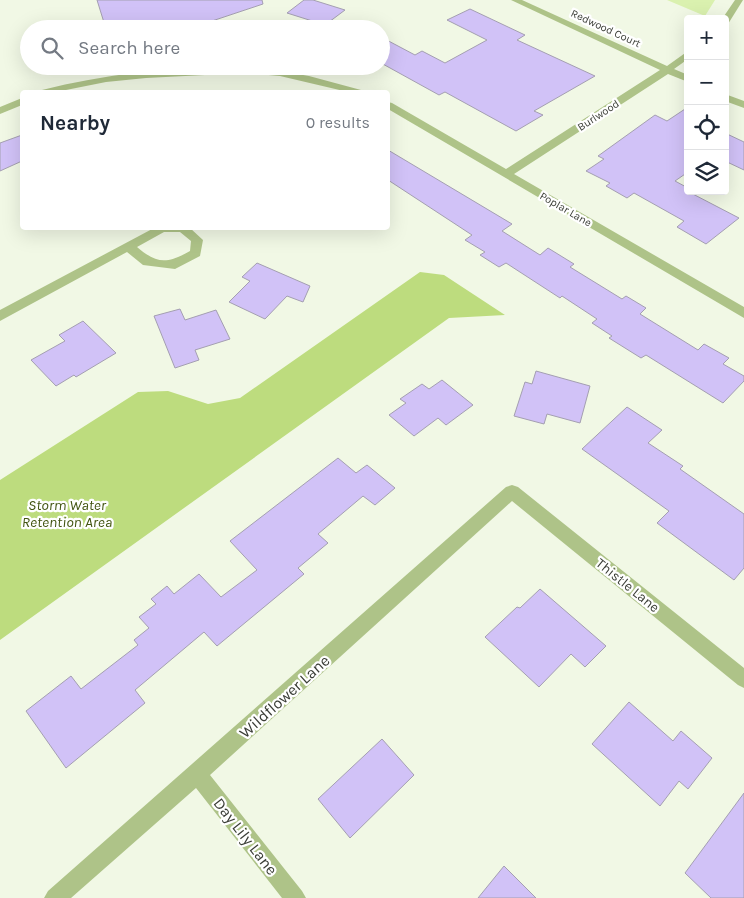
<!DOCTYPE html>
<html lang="en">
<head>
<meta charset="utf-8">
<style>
  :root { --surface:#fff; --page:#f6f6f7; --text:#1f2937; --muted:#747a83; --line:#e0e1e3 }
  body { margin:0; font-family:Karla,sans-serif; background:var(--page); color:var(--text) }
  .controls { position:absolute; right:15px; top:15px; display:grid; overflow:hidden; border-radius:5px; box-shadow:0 5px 20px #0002 }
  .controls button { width:45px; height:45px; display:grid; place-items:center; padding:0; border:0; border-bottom:1px solid var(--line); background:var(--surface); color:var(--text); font:25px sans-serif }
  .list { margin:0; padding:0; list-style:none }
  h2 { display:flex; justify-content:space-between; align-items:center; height:65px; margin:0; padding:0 20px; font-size:21px }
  h2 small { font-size:16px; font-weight:400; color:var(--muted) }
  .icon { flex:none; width:28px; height:28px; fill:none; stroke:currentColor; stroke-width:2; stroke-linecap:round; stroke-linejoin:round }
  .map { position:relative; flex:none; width:744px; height:898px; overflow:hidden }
  .search { position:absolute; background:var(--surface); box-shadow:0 5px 20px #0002; left:20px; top:20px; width:370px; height:55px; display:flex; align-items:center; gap:12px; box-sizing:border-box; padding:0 18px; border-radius:28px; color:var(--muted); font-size:19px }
  .panel { position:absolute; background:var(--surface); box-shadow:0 5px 20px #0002; left:20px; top:90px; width:370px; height:140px; border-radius:5px }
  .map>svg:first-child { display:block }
</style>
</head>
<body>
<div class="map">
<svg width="744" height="898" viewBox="0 0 744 898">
  <rect width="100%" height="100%" fill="#f1f8e5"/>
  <!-- green -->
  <path fill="#daf1af" d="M667,0H715L705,16Z"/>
  <!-- water -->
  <path fill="#bddc7e" d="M420,272L444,275L505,315L449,318L0,640V480L138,392L168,391L208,404L240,398Z"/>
  <!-- building -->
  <path fill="#d1c2f7" stroke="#a49fb1" d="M97,0H262L263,4L188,29H106Z
    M304,0H313L345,10L325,25L287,13Z
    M470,9L525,35L517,40L595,76L534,111L543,115L516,131L445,92L439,95L381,63V37L415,55L422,51L445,63L487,40L447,20Z
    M688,107V172L675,181L688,188V193L689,192L739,218L706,244L677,227L684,221L634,193L627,198L606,186L610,183L586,171L604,159L598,156L655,115L667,121Z
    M725,133L744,142V170L725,161Z
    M22,135V161L0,171V143Z
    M388,150L512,224L502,231L540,255L548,248L574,264L570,267L622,299L626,296L646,308L640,314L698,350L704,344L729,358L723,364L744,376V381L723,403L646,355L641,358L609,338L612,336L592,323L597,319L562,296L560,298L506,263L499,267L480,255L485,252L465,240L472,235L388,180Z
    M257,263L310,286L303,302L287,296L265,319L229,302L250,281L242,277Z
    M180,309L185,320L216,310L230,339L195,350L199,360L175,368L154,316Z
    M83,321L116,353L76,377L74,375L56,386L31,360L65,341L59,335Z
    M536,371L590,386L580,423L547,414L544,424L514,416L525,382L532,384Z
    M442,380L473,405L446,425L438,418L414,436L389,415L406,403L400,399L422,384L429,389Z
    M627,407L662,430L648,443L683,466L680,469L744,514V568L734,580L657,523L669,511L582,449Z
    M338,458L356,473L367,465L395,488L375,505L363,496L318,534L328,543L298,568L304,574L217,646L204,632L135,690L145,703L66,768L26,711L71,676L81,689L138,645L134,640L149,628L139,617L156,604L151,599L167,586L174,594L199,574L221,597L257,570L230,541Z
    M540,589L606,646L585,667L571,654L539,687L485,637L517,607L520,608Z
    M629,702L673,741L681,731L712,758L688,789L679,781L660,806L592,744Z
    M382,739L414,775L350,838L318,799Z
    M744,793V898H711L685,873Z
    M504,866L536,898H478Z"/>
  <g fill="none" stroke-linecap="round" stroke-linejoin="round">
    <!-- street -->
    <path fill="#aec388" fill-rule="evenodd" d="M511,0H522L667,66L688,51V59L674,69L688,75V82L668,74L514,174L744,307V318L388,109V102L392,103L506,169L660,70Z
      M735,0H743L728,24L725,25V19H722Z
      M262,68L309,76L361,90L362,92H348L280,76L244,73L146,78L106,82L56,92H41L42,90C114,72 189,65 262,68Z
      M725,94L744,101V108L725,101Z
      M22,98V105L0,114V107Z
      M154,228H190L203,240L200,256L175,269L143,265L127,252L0,321V310ZM164,232H180L191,241L190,251C167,264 157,264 137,247Z
      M512,485L518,487L744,668V688L738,685L512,501L210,775L302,891L306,898H282L196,788L71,898H44L48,891L506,487Z"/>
  </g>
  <g text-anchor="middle" stroke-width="4.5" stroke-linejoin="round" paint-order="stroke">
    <!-- far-street labels -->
    <g font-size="11" fill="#3a3d36" stroke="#fff">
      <text transform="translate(606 28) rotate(25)" y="4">Redwood Court</text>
      <text transform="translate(598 115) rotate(-33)" y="4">Burlwood</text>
      <text transform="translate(566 209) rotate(30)" y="4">Poplar Lane</text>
    </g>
    <!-- street labels -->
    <g font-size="14" fill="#3a3d36" stroke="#fff">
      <text transform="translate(628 585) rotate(39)" y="5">Thistle Lane</text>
    </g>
    <!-- water labels -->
    <g font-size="15" font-style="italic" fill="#435512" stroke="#fff">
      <text x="67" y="510">Storm Water<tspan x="67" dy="17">Retention Area</tspan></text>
    </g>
    <!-- near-street labels -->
    <g font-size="16" fill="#3a3d36" stroke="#fff">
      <text transform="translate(284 696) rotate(-42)" y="6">Wildflower Lane</text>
      <text transform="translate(246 836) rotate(52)" y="6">Day Lily Lane</text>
    </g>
  </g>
</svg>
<div class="controls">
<button>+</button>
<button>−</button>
<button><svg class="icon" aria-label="locate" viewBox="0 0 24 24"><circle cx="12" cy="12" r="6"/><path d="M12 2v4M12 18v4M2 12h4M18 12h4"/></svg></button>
<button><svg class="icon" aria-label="layers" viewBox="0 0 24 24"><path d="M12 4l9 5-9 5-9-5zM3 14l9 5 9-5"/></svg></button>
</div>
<div class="search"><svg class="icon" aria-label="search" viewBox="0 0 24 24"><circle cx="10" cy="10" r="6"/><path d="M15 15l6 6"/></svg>Search here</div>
<section class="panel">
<h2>Nearby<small>0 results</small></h2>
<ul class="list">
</ul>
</section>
</div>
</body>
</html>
